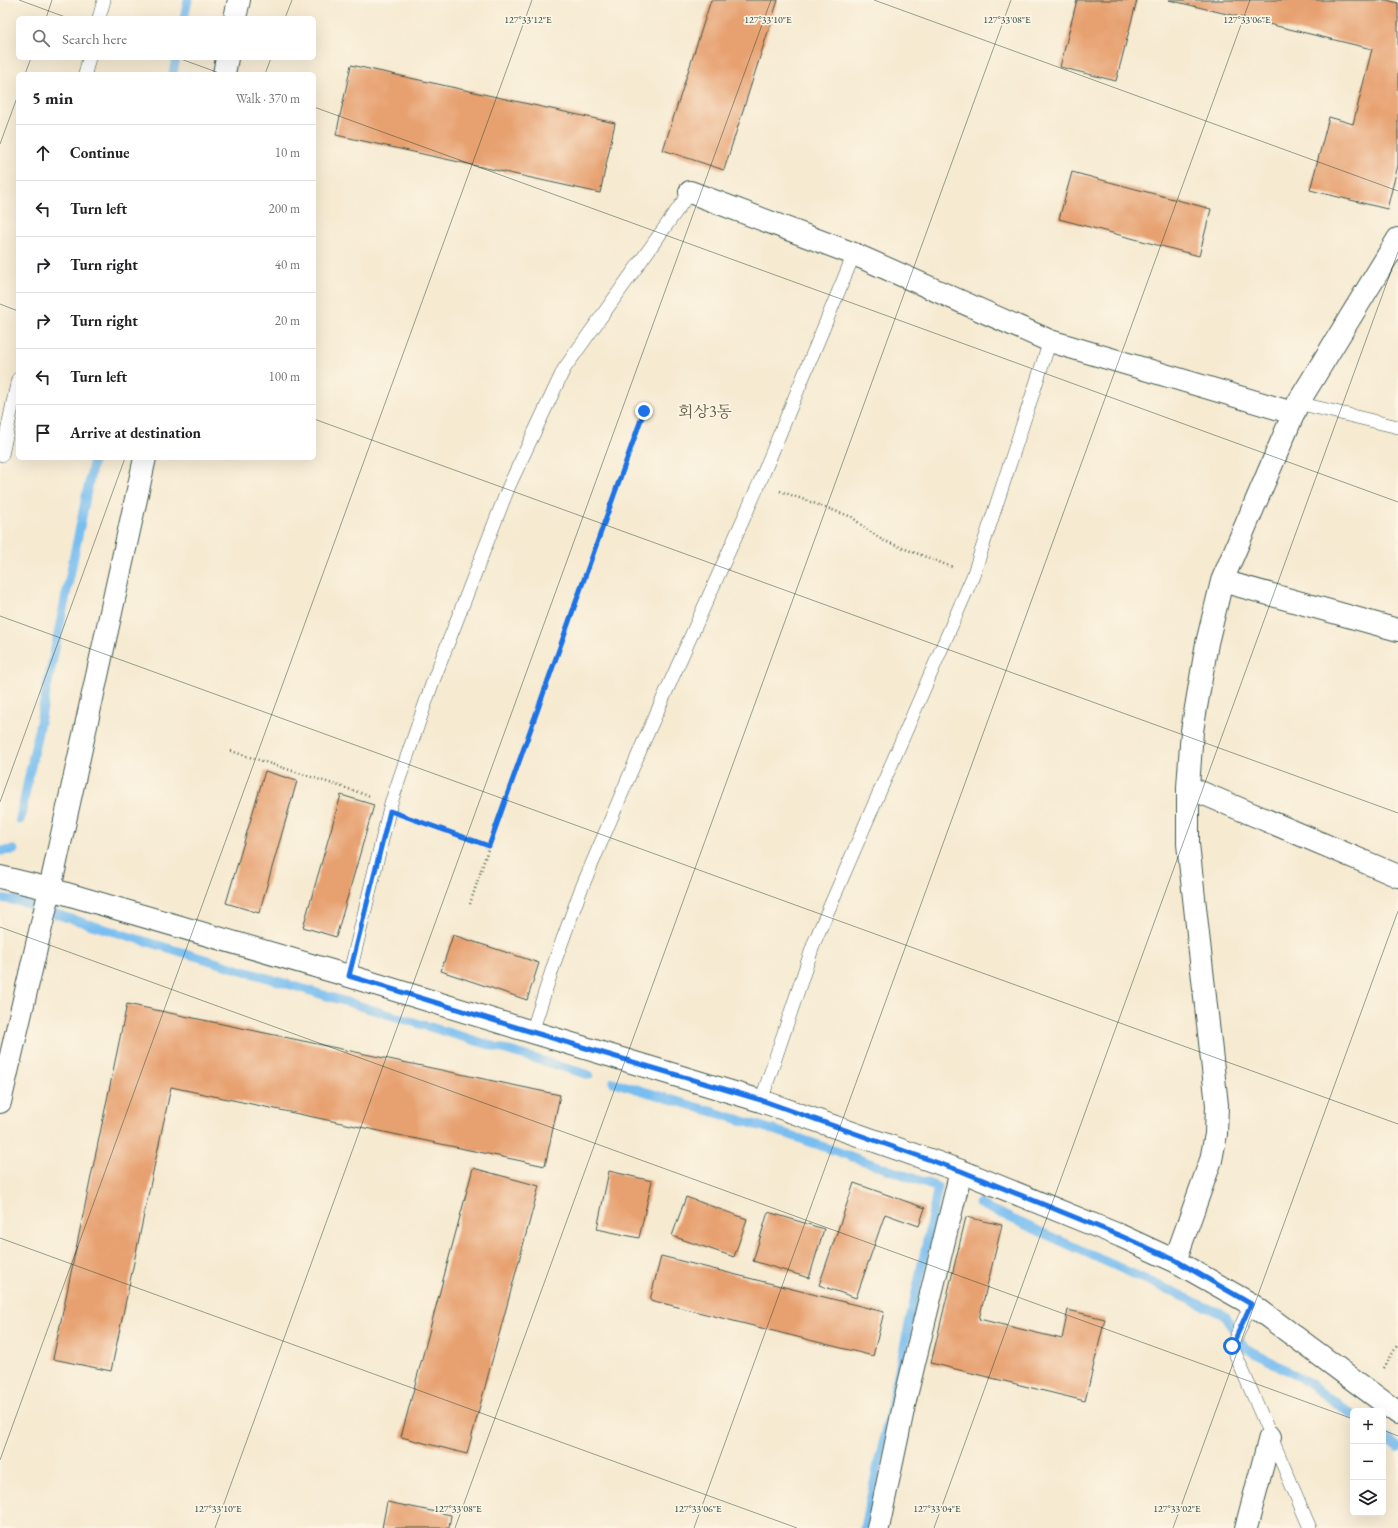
<!DOCTYPE html>
<html lang="en">
<head>
<meta charset="utf-8">
<style>
  :root { --surface:#fff; --page:#f2f2f2; --text:#202124; --muted:#757577; --line:#e0e0e0 }
  body { margin:0; font-family:"EB Garamond","Noto Serif KR",serif; background:var(--page); color:var(--text) }
  .controls { position:absolute; right:12px; bottom:12px; display:grid; overflow:hidden; border-radius:6px; box-shadow:0 4px 16px #0002 }
  .controls button { width:36px; height:36px; display:grid; place-items:center; padding:0; border:0; border-bottom:1px solid var(--line); background:var(--surface); color:var(--text); font:20px sans-serif }
  .stop { position:absolute; width:12px; height:12px; margin:-9px; border:3px solid #1a73e8; border-radius:50%; background:#fff }
  .stop.end { background:#1a73e8; border-color:#fff; box-shadow:0 1px 4px #0008 }
  .list { margin:0; padding:0; list-style:none }
  h2 { display:flex; justify-content:space-between; align-items:center; height:52px; margin:0; padding:0 16px; font-size:17px }
  h2 small { font-size:13px; font-weight:400; color:var(--muted) }
  .list li { display:grid; grid-template-columns:26px 1fr auto; gap:12px; align-items:center; box-sizing:border-box; height:56px; padding:0 16px; border-top:1px solid var(--line) }
  .list b { display:block; font-size:15px; white-space:nowrap }
  .list em { font-size:13px; font-style:normal; color:var(--muted) }
  .icon { flex:none; width:22px; height:22px; fill:none; stroke:currentColor; stroke-width:2; stroke-linecap:round; stroke-linejoin:round }
  .map { position:relative; flex:none; width:1398px; height:1528px; overflow:hidden }
  .search { position:absolute; background:var(--surface); box-shadow:0 4px 16px #0002; left:16px; top:16px; width:300px; height:44px; display:flex; align-items:center; gap:10px; box-sizing:border-box; padding:0 14px; border-radius:6px; color:var(--muted); font-size:15px }
  .panel { position:absolute; background:var(--surface); box-shadow:0 4px 16px #0002; left:16px; top:72px; width:300px; height:388px; border-radius:6px }
  .map>svg:first-child { display:block }
</style>
</head>
<body>
<div class="map">
<svg width="1398" height="1528" viewBox="0 0 1398 1528">
  <rect width="100%" height="100%" fill="#fcf5e5"/>
  <filter id="ink" filterUnits="userSpaceOnUse"><feTurbulence type="fractalNoise" baseFrequency=".025" numOctaves="2"/><feDisplacementMap in="SourceGraphic" scale="8" xChannelSelector="R" yChannelSelector="G"/><feConvolveMatrix kernelMatrix="1 2 1 2 8 2 1 2 1" color-interpolation-filters="sRGB"/></filter>
  <filter id="wash" filterUnits="userSpaceOnUse"><feTurbulence type="fractalNoise" baseFrequency=".012" numOctaves="4" result="noise"/><feDisplacementMap in="SourceGraphic" scale="16" xChannelSelector="R" yChannelSelector="G"/><feGaussianBlur stdDeviation="0.9" result="paint"/><feColorMatrix in="noise" values="0 0 0 0 0 0 0 0 0 0 0 0 0 0 0 0 0 1.4 0 .05"/><feComposite in="paint" operator="in"/></filter>
  <g filter="url(#wash)">
    <rect width="100%" height="100%" fill="#f6ead1"/>
    <g fill="none" stroke-linecap="round" stroke-linejoin="round">
      <!-- stream -->
      <path stroke="#79bef0" stroke-width="9" d="M184,18L188,0
        M173,74L176,58
        M20,820L94,458
        M0,851L14,850
        M0,898L19,901L65,917L589,1075
        M613,1082L790,1135L938,1187C915,1301 889,1414 864,1528
        M979,1204L1226,1316L1244,1347L1299,1377L1353,1415
        M1383,1436L1398,1447"/>
    </g>
    <g id="blocks">
      <!-- building -->
      <path fill="#e7a070" d="M711,0H778L724,170L663,150Z
        M1077,0H1137L1116,81L1060,67Z
        M1169,0H1387L1398,3V165L1387,209L1310,190L1329,117L1353,124L1372,49Z
        M351,65L615,123L600,193L336,135Z
        M1072,172L1211,209L1199,256L1059,219Z
        M265,771L297,781L259,913L226,903Z
        M341,795L374,805L336,937L303,927Z
        M453,935L539,963L527,1000L441,971Z
        M127,1004L560,1095L545,1166L171,1087L111,1371L53,1359Z
        M473,1168L539,1186L467,1454L401,1437Z
        M609,1171L652,1181L639,1238L597,1229Z
        M854,1183L925,1208L919,1226L885,1214L856,1298L819,1285Z
        M686,1197L747,1219L734,1257L672,1236Z
        M768,1212L824,1229L809,1278L753,1261Z
        M966,1217L1002,1225L979,1319L1062,1339L1068,1310L1105,1319L1085,1401L931,1363Z
        M661,1256L884,1312L873,1356L650,1300Z
        M387,1502L451,1515L449,1528H382Z"/>
    </g>
  </g>
  <g filter="url(#ink)">
    <use href="#blocks" fill-opacity="0" stroke="#3f574c" stroke-width="1"/>
    <g fill="none" stroke-linecap="round" stroke-linejoin="round">
      <defs>
        <path id="lane" d="M99,18L104,0
          M85,74L89,58
          M1298,403L1398,427
          M2,455L18,379
          M349,976L391,803L432,684L509,486L564,369L690,192
          M532,1032L556,958L580,892L644,741L759,484L854,254
          M761,1101L814,943L973,576L1050,341
          M1251,1304L1232,1346L1310,1528"/>
        <path id="street" d="M235,18L239,0
          M224,74L227,58
          M690,192L854,254L1050,341L1293,413
          M1222,581L1398,630
          M1188,787L1398,876
          M0,877L50,889L349,976L532,1032L761,1101L961,1171L1121,1236L1175,1261L1251,1304L1398,1413
          M0,1102L50,889L145,458
          M1175,1261L1211,1160L1216,1134L1217,1105L1188,844V787L1192,731L1207,643L1222,581L1298,403L1398,239
          M878,1528L906,1396L961,1171
          M1246,1528L1270,1437"/>
      </defs>
      <!-- lane casing -->
      <use href="#lane" stroke="#3f574c" stroke-width="14"/>
      <!-- street casing -->
      <use href="#street" stroke="#3f574c" stroke-width="24"/>
      <!-- path -->
      <path stroke="#3f574c" stroke-width="2.5" stroke-dasharray="1 3" stroke-linecap="butt" d="M780,491L852,517L865,528L882,540L952,567
        M231,751L370,796
        M412,819L489,846
        M470,904L489,846L644,411
        M1384,1368L1398,1344"/>
      <!-- lane -->
      <use href="#lane" stroke="#fff" stroke-width="13"/>
      <!-- street -->
      <use href="#street" stroke="#fff" stroke-width="22"/>
    </g>
  </g>
  <g fill="none" stroke-linecap="round" stroke-linejoin="round" filter="url(#ink)">
    <!-- route -->
    <path stroke="#1a73e8" stroke-width="5" d="M644,411L489,846L390,811L349,976L532,1032L761,1100L961,1171L1121,1236L1175,1260L1251,1304L1232,1346"/>
  </g>
  <!-- ticks -->
  <path fill="none" stroke="#1f3d34" stroke-width="1" stroke-opacity="0.45" d="M19,0L68,18M874,0L1398,191M46,18L52,0M285,18L292,0M178,58L222,74M25,74L31,58M265,74L271,58M314,107L1398,502M0,144L18,95M0,304L18,311M314,419L1398,813M0,616L1398,1124M0,802L125,458M0,927L1353,1419M0,1238L797,1528M1383,1430L1398,1436M0,1460L532,0M215,1528L771,0M455,1528L1011,0M694,1528L1250,0M934,1528L1398,252M1173,1528L1398,911"/>
  <g text-anchor="middle" stroke-width="3.5" stroke-linejoin="round" paint-order="stroke">
    <!-- neighbourhood labels -->
    <g font-size="16" fill="#656049" stroke="#fcf5e5">
      <text x="705" y="417">회상3동</text>
    </g>
  </g>
  <g font-size="10" text-anchor="middle" fill="#1f3d34" stroke="#fcf5e5" stroke-width="3.5" stroke-linejoin="round" paint-order="stroke">
    <text x="1007" y="23">127°33'08"E</text>
    <text x="1247" y="23">127°33'06"E</text>
    <text x="528" y="23">127°33'12"E</text>
    <text x="768" y="23">127°33'10"E</text>
    <text x="218" y="1512">127°33'10"E</text>
    <text x="458" y="1512">127°33'08"E</text>
    <text x="698" y="1512">127°33'06"E</text>
    <text x="937" y="1512">127°33'04"E</text>
    <text x="1177" y="1512">127°33'02"E</text>
  </g>
</svg>
<div class="controls">
<button>+</button>
<button>−</button>
<button><svg class="icon" aria-label="layers" viewBox="0 0 24 24"><path d="M12 4l9 5-9 5-9-5zM3 14l9 5 9-5"/></svg></button>
</div>
<div class="stop" style="left:1232px;top:1346px"></div>
<div class="stop end" style="left:644px;top:411px"></div>
<div class="search"><svg class="icon" aria-label="search" viewBox="0 0 24 24"><circle cx="10" cy="10" r="6"/><path d="M15 15l6 6"/></svg>Search here</div>
<section class="panel">
<h2>5 min<small>Walk · 370 m</small></h2>
<ul class="list">
<li><svg class="icon" aria-label="ahead" viewBox="0 0 24 24"><path d="M12 20V5M6 11l6-6 6 6"/></svg><div><b>Continue</b></div><em>10 m</em></li>
<li><svg class="icon" aria-label="left" viewBox="0 0 24 24"><path d="M17 20v-9H6M10 6l-5 5 5 5"/></svg><div><b>Turn left</b></div><em>200 m</em></li>
<li><svg class="icon" aria-label="right" viewBox="0 0 24 24"><path d="M7 20v-9h11M14 6l5 5-5 5"/></svg><div><b>Turn right</b></div><em>40 m</em></li>
<li><svg class="icon" aria-label="right" viewBox="0 0 24 24"><path d="M7 20v-9h11M14 6l5 5-5 5"/></svg><div><b>Turn right</b></div><em>20 m</em></li>
<li><svg class="icon" aria-label="left" viewBox="0 0 24 24"><path d="M17 20v-9H6M10 6l-5 5 5 5"/></svg><div><b>Turn left</b></div><em>100 m</em></li>
<li><svg class="icon" aria-label="arrive" viewBox="0 0 24 24"><path d="M6 21V4h12l-3 4 3 4H6"/></svg><div><b>Arrive at destination</b></div></li>
</ul>
</section>
</div>
</body>
</html>
